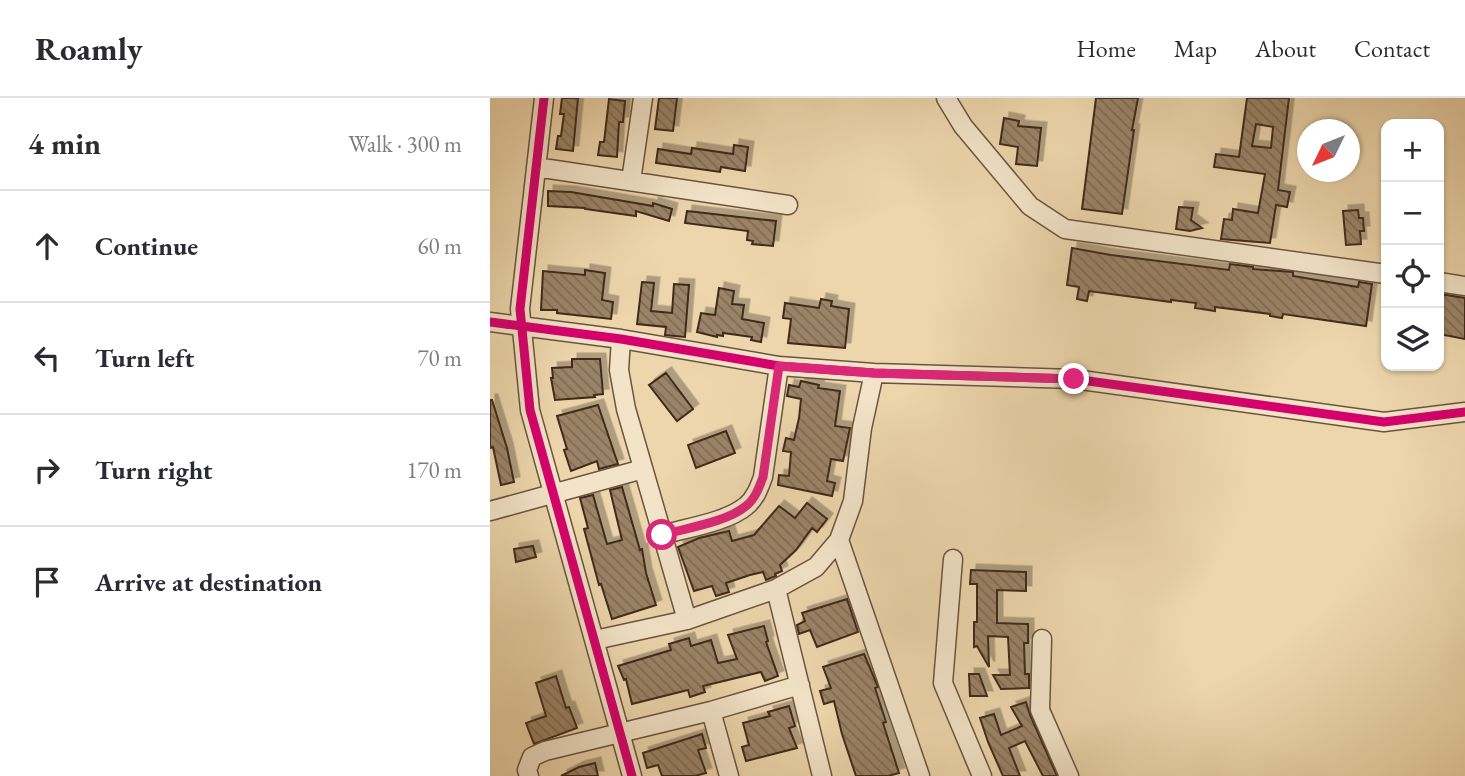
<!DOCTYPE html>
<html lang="en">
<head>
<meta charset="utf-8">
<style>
  :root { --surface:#fff; --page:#f7f7f7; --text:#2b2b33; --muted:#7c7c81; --line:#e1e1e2 }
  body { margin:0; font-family:"EB Garamond",serif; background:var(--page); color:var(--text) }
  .controls { position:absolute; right:21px; top:21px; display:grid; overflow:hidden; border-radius:14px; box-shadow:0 2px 5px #0004 }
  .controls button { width:63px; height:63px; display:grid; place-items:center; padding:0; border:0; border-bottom:2px solid var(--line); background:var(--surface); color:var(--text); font:35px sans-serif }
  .compass { position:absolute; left:807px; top:21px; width:63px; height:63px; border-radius:50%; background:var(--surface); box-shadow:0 2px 5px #0004; rotate:227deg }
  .stop { position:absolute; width:21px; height:21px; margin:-16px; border:5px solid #db2777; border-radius:50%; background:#fff }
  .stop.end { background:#db2777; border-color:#fff; box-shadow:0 2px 7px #0008 }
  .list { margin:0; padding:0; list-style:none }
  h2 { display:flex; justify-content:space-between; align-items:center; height:91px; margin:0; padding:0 28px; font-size:30px }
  h2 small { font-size:23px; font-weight:400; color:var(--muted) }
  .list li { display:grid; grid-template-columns:46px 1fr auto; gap:21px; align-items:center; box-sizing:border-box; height:112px; padding:0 28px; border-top:2px solid var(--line) }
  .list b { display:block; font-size:26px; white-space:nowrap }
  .list em { font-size:23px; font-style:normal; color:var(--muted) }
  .icon { flex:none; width:38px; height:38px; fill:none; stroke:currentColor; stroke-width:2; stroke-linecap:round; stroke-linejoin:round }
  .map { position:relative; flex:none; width:975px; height:678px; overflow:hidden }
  header { display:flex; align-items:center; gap:42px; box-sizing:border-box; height:98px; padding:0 35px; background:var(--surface); border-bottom:2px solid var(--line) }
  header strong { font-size:33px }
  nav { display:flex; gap:38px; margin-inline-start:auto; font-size:24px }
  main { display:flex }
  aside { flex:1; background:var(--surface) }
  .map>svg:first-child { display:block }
</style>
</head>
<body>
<header>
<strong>Roamly</strong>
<nav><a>Home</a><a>Map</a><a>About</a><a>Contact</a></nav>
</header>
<main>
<aside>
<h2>4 min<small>Walk · 300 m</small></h2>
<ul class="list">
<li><svg class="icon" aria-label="ahead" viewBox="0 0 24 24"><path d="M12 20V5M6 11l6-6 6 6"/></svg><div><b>Continue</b></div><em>60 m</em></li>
<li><svg class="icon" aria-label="left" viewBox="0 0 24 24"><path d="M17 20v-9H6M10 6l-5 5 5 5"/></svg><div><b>Turn left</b></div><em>70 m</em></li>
<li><svg class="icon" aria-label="right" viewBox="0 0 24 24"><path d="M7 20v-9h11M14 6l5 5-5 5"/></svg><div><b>Turn right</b></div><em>170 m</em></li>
<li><svg class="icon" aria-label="arrive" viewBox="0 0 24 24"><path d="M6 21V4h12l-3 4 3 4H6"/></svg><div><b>Arrive at destination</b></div></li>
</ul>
</aside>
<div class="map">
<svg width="975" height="678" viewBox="0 0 975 678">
  <defs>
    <pattern id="building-back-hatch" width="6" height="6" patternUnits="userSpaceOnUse" patternTransform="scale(1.75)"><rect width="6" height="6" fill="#9a8366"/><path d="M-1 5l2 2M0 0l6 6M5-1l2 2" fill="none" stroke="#7f6b53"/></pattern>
    <filter id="shadow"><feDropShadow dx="5.5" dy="-5.5" stdDeviation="0" flood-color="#0004"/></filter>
  </defs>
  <rect width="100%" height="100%" fill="#edd6ac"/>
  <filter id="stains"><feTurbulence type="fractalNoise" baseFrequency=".00286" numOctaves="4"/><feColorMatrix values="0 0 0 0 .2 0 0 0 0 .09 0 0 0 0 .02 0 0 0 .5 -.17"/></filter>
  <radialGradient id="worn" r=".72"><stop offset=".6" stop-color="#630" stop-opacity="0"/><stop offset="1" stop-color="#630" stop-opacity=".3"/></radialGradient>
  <!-- building -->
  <path fill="url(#building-back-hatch)" stroke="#40291b" stroke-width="2" fill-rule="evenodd" filter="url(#shadow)" d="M72,0H88L83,53L66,51L68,38H71L74,16H70Z
    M169,0H187L183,33L165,31Z
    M606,0H648L642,32H644L632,116L592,111Z
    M757,0H799L788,92L800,94L797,109L786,107L780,145L731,141L734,121L742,122L743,111L768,115L775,76L724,69L726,56L749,59ZM766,26L783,29L781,50L762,48Z
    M119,1L135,3L133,24H129L127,59L108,57L110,44H114Z
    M514,20L529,23L528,28L551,30L547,68L526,66L528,49L510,46Z
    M244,47L258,49L255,73L231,69L230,74L166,65L168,51L201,56L202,50L243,56Z
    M58,93L81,94L163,108V105L182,111L179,123L146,113V118L95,111V110L58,108Z
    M689,109L703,110L701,122L712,130L700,133L686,131Z
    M868,112L869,120H873L874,133H870L871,146L856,147L853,113Z
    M197,113L286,123L283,148L262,146L263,143L257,142L258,133L195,125Z
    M582,150L621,157L739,172L740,166L763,169V171L803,174V178L868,189L869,184L882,186L876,228L793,216L792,220L780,218V216L725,209V213L705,210L706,205L681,202V204L599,193L597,203L587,201L589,189L577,187Z
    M95,172L115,175L112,202L123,204L121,221L67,215V212H51L53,173L95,177Z
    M152,184L164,185L161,213L182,215L184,186L199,187L195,239L175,237L176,229L147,226Z
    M229,190L244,193L242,206L254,207L252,221L274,225L271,244L261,242L262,239L233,235V238L227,237V239L207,234L211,215L225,217Z
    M950,196L975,200V241L949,236Z
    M331,201L342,203L341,208L359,211L355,250L298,245L301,221L293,220L295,205L329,210Z
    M82,261H110L113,296L104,297L105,299L65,302L61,280H63L62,270L82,269Z
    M176,275L203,311L187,323L159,287Z
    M311,283L329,287L328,290L350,293L345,328L360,330L353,363L341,361L337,383L345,385L342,398L288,387L289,377L299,378L301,354L293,353L296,340L304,342L309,320L311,301L297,298L299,287L309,289Z
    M0,302H2L17,350L24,384L11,387L3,349L0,350Z
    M108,307L128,366L109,371L107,363L81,373L74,352L77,351L67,318Z
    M236,333L245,355L206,370L198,347Z
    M132,389L150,452L152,451L156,475L166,507L122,521L111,486L109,487L94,431L98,430L90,400L103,397L117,446L132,442L120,392Z
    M317,405L337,421L327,434L322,430L306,452L290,467L292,473L285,476L286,478L276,482L273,474L260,477L236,485L239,494L226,498L222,488L204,493L188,449L209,440L239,433L242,443L264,437L289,408L305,420Z
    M43,448L46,459L26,464L24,451Z
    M481,472L536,474V493L507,492V525L538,526V545H534L535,576H539V590L511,591L503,577H520L518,539L498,538L499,569L487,548L484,549V524H487V486H480Z
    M357,501L368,534L327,549L320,532L309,536L307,527L315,523L312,515Z
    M274,528L278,543L276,544L288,578L275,583L271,574L213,588L215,594L200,599L198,592L142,606L136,581L134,582L128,568L181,552L179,546L199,540L201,548L221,542L228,565L247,561L238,537Z
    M374,556L388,589L385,590L396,624L393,625L409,675L398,678H366L352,636L344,603L334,606L330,593L341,590L333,569Z
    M479,576H489L497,598H480Z
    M66,578L76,610L79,609L87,630L44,646L36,625L56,618L46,585Z
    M536,604L540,617L567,678H553L535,643L519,650L530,678H513L498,644L490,620L504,616L511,637L532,628L521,609Z
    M299,608L305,628L299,630L307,650L256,663L252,649L259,647L253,625L280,618L278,614Z
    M212,636L216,650L208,652L216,675L205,678H172L168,667L157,670L153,655Z
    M105,665L108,678H71L89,669Z"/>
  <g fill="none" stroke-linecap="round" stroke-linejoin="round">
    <defs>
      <path id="minor" d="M54,0L30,211L40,312L142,678
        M456,0L473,28L540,108L575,131L896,176
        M46,69L298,107
        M141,83L153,0
        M949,184L975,188
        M0,224L131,241L289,268L384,275L584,281L894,324L975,314
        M131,241L129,272L136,311L197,522
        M0,413L153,371
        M172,437C196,430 237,424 256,408C265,401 269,390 273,379L289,268
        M349,442L430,678
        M463,461L453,585L492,678
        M286,491L332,678
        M552,541L550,612L579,678
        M105,542L197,522L286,491L326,469L349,442L363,403L372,330L384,275
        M221,613L239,678
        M39,678L37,672L42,659L55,653L221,613L310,587"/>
    </defs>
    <!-- minor casing -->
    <use href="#minor" stroke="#6b543f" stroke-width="21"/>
    <!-- minor -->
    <use href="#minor" stroke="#f3e4c9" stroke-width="18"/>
    <defs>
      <path id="cycleway" d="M54,0L30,211L40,312L142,678
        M0,224L131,241L289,268L384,275L584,281L894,324L975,314"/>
    </defs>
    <!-- cycleway casing -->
    <use href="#cycleway" stroke="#f3e4c9" stroke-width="13"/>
    <!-- cycleway -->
    <use href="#cycleway" stroke="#d6006c" stroke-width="9"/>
  </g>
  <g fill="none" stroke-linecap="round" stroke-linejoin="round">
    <!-- route -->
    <path stroke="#db2777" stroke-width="9" d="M172,437C196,430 237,424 256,408C265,401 269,390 273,379L289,268L384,275L584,281"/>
  </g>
  <rect width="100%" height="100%" filter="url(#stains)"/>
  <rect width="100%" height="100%" fill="url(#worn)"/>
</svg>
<div class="controls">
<button>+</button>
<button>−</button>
<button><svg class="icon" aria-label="locate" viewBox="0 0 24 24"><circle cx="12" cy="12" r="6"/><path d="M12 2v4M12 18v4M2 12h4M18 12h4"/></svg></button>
<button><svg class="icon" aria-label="layers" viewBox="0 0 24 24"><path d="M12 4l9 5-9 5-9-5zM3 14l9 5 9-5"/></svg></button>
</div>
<svg class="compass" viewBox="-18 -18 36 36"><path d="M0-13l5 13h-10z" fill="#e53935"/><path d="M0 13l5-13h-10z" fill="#7c7c81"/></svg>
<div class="stop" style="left:172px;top:437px"></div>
<div class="stop end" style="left:584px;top:281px"></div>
</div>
</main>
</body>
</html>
